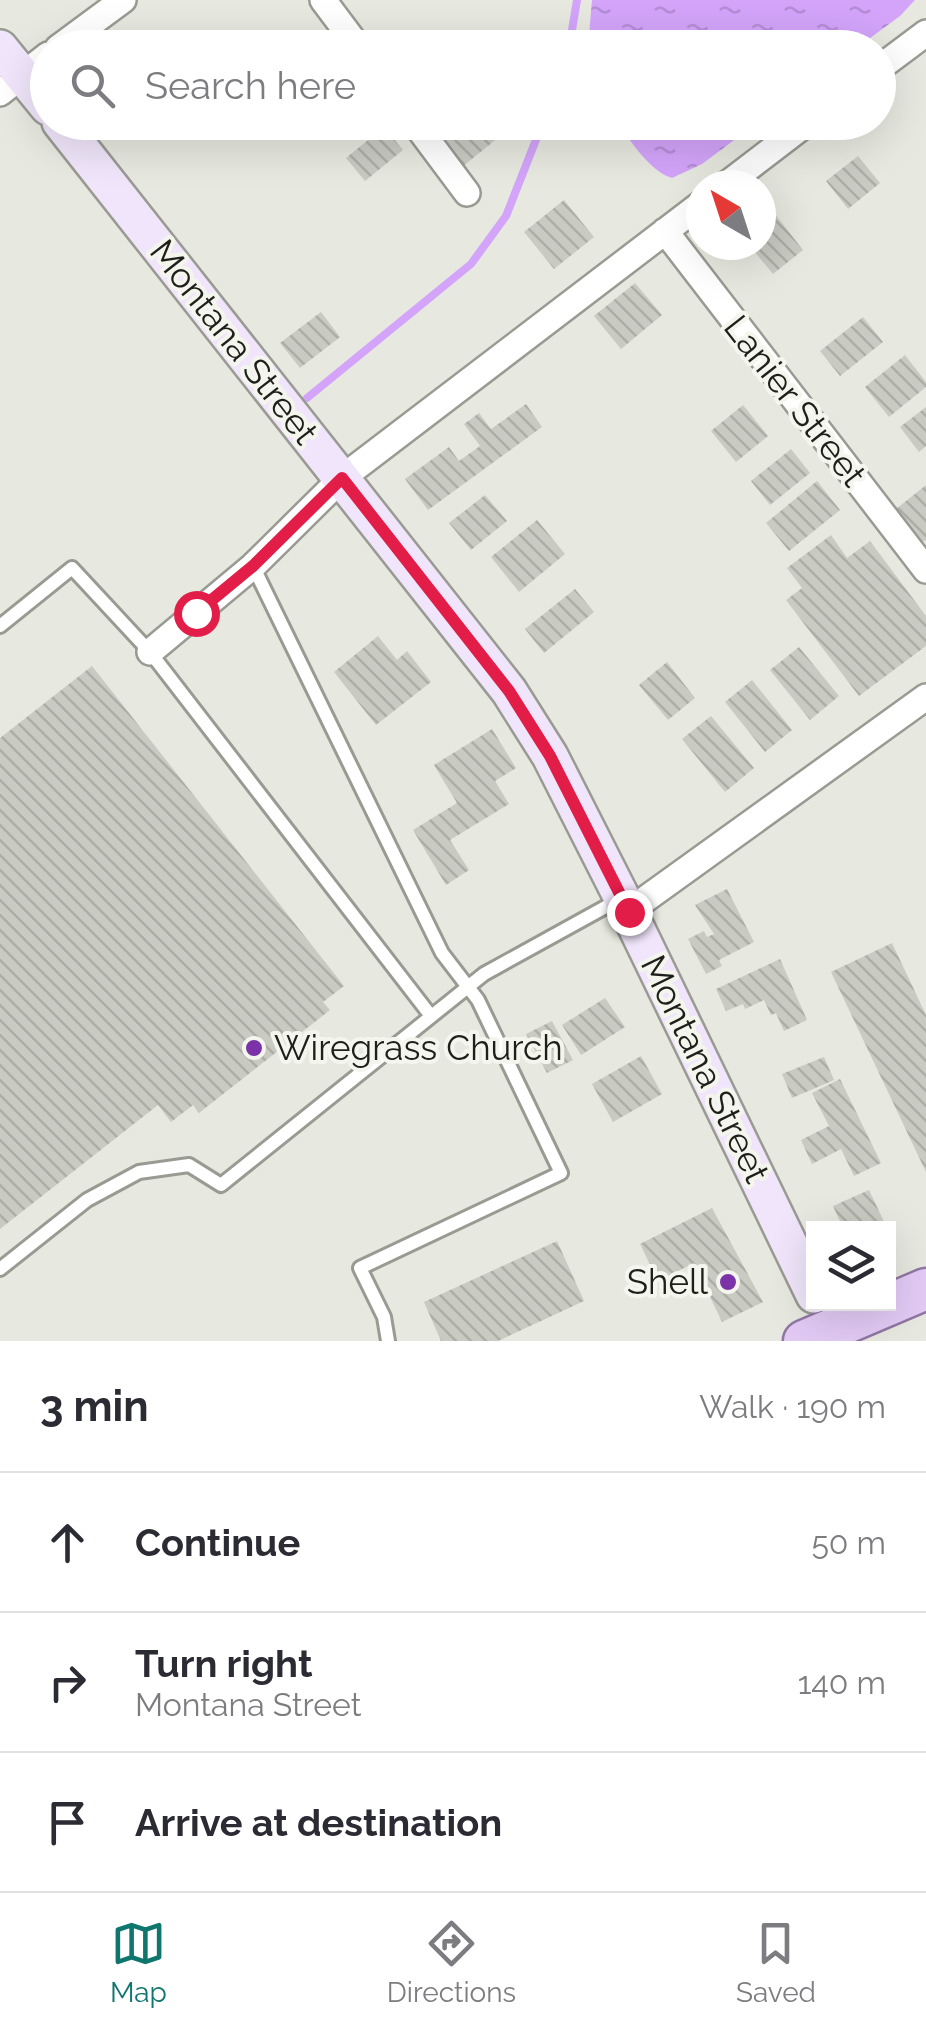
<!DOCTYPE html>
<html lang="en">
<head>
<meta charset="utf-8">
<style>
  :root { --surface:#fff; --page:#f2f2f3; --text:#2b2b33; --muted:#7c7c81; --line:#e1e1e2; --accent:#0f766e }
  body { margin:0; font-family:Raleway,sans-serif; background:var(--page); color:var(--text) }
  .controls { position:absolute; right:30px; bottom:30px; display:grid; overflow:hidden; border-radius:0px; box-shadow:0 10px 40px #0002 }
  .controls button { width:90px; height:90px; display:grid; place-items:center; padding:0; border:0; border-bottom:2px solid var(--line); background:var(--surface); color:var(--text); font:50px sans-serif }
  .compass { position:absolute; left:686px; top:170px; width:90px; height:90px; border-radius:50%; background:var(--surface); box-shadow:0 10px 40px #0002; rotate:321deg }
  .stop { position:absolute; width:30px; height:30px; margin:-22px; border:8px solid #e11d48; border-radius:50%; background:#fff }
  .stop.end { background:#e11d48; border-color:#fff; box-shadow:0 2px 10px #0008 }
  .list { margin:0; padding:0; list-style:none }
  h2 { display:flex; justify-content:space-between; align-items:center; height:130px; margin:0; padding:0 40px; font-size:42px }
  h2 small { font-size:32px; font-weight:400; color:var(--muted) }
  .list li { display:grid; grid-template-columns:65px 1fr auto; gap:30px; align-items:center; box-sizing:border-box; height:140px; padding:0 40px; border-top:2px solid var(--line) }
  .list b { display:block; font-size:38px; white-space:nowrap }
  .list p { margin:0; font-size:32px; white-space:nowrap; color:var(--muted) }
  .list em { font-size:32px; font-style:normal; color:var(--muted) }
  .icon { flex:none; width:55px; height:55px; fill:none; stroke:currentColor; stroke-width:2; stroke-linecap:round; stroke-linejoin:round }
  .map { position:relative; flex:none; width:926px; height:1341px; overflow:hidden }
  .search { position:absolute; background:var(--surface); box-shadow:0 10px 40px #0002; left:30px; right:30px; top:30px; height:110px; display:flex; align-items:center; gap:25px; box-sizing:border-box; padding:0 35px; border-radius:55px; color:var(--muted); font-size:38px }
  .sheet { height:550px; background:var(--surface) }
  nav { display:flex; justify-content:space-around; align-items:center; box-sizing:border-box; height:140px; border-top:2px solid var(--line); background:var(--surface); font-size:28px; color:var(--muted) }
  nav a { display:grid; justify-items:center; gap:5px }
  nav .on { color:var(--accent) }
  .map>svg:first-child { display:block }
</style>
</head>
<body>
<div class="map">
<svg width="926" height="1341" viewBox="0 0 926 1341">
  <defs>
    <pattern id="water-ripples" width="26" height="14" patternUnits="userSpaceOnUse" patternTransform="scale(2.5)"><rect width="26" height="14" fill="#d3a4fa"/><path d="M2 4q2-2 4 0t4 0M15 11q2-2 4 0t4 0" fill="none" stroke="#b58dd6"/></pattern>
    <pattern id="building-back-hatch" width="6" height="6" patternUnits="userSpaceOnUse" patternTransform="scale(2.5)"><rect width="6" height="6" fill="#c9cbc3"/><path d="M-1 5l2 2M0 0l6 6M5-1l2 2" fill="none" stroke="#acaea7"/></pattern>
  </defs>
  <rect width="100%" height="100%" fill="#e7e9e0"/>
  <!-- water -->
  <path fill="url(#water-ripples)" d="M592,0H915L900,16L858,47H588Z
    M618,123H757L702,164L672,178C651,172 630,141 618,123Z"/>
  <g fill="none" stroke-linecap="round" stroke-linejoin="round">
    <!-- stream -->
    <path stroke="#d3a4fa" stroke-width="8" d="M569,48L577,0
      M307,398L471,264L506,216L543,122"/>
  </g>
  <!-- building -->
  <path fill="url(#building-back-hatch)" d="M459,122H505L510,128L462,167L439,139Z
    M384,127L403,150L365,181L346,158Z
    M858,156L880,183L848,209L826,181Z
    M564,200L594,237L554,269L524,232Z
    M774,213L803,250L773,274L749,245H761V224Z
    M635,283L662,315L621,349L594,316Z
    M321,312L340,337L300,368L280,343Z
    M863,317L883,342L840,376L820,351Z
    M905,355L926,382V387L889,417L865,387Z
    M526,404L542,427L428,510L405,479L449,447L459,461L480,446L464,424L479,413L491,429Z
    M743,405L768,436L736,462L711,431Z
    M926,407V446L919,452L900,427Z
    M791,449L810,473L770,505L751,481Z
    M817,481L840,510L789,551L766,523Z
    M926,485V540L923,542L896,509Z
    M485,495L507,521L471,550L449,523Z
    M537,520L565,554L519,592L491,557Z
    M831,535L847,558L870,541L926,616V646L859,696L786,600L802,588L787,568Z
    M575,589L594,612L544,653L525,629Z
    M378,636L397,660L407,651L431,682L376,725L334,672Z
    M799,647L839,696L810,720L770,670Z
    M667,662L695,698L668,720L639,685Z
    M92,666L344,986L323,1002L330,1010L199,1113L193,1105L171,1122L158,1105L0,1229V738Z
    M752,680L792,730L765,752L725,702Z
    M711,716L754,768L725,792L682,739Z
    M492,729L516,768L495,781L509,804L450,840L469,870L446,885L413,830L457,803L434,765Z
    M727,889L754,942L719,960L722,966L706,974L688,939L704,931L707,937L714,934L695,905Z
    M892,943L926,1015V1172L831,972Z
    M780,959L807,1020L784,1031L776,1013L771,1015L764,1000L745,1009L743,1004L726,1011L716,989Z
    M605,998L625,1027L581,1055L562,1025Z
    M552,1021L573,1060L547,1073L526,1034Z
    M641,1056L662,1094L613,1122L592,1084Z
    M824,1057L834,1080L792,1098L782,1074Z
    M840,1079L881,1163L854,1176L841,1149L812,1164L801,1140L829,1126L812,1093Z
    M869,1190L887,1228H843L833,1206Z
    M712,1208L763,1302L722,1322L694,1263L658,1281L640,1244Z
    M557,1241L584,1301L498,1341H441L424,1302Z"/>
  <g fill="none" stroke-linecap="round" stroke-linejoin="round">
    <defs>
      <path id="lane" d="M253,566L442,953L478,1000L561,1173L360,1268L384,1317L388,1341
        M0,626L72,568L150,652L431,1016
        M0,1269L87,1200L139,1172L189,1165L221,1185L484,974L620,899"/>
      <path id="street" d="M323,0L359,48
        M58,48L123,0
        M878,69L926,33
        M0,93L48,55
        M414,122L467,193
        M726,185L808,122
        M665,231L926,570
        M150,652L253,566L342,478L701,204
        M629,911L926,697"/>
      <path id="secondary" d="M0,48L48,107
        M60,122L509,691L550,756L622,898L814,1295"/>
      <path id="primary" d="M804,1341L926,1289"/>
    </defs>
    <!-- lane casing -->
    <use href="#lane" stroke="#999b93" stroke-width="18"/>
    <!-- street casing -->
    <use href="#street" stroke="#999b93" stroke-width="30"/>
    <!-- secondary casing -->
    <use href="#secondary" stroke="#999b93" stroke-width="40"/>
    <!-- primary casing -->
    <use href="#primary" stroke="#9077a4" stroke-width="45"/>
    <!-- lane -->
    <use href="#lane" stroke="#fff" stroke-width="12"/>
    <!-- street -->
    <use href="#street" stroke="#fff" stroke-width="25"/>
    <!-- secondary -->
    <use href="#secondary" stroke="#f0e5fa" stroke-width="35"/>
    <!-- primary -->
    <use href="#primary" stroke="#e2caf5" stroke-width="40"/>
  </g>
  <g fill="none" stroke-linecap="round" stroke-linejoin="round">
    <!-- route -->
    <path stroke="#e11d48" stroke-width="12" d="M196,613L253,566L342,478L509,691L550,756L629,912"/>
  </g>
  <!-- markers -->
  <g fill="#7a34a7" stroke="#f4f6ed" stroke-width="4">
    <circle cx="254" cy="1048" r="10"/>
    <circle cx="728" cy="1282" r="10"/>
  </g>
  <g text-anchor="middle" stroke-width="8" stroke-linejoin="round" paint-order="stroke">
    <!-- street labels -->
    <g font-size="35" fill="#1e1e1b" stroke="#f4f6ed">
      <text transform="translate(234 342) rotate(52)" y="12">Montana Street</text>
      <text transform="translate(795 401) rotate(52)" y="12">Lanier Street</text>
      <text transform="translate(705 1069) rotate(64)" y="12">Montana Street</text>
    </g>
    <!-- poi labels -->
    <g font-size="35" fill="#1e1e1b" stroke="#f4f6ed" text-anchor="start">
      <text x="274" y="1060">Wiregrass Church</text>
      <text x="708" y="1294" text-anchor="end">Shell</text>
    </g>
  </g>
</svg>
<div class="controls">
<button><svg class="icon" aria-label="layers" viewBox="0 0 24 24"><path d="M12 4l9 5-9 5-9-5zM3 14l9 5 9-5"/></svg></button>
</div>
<svg class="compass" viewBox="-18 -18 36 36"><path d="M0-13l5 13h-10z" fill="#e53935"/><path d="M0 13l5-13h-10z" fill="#7c7c81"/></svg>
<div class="stop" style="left:196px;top:613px"></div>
<div class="stop end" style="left:629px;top:912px"></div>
<div class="search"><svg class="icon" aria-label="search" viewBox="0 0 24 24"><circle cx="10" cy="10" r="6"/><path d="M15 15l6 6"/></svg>Search here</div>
</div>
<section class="sheet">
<h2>3 min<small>Walk · 190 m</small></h2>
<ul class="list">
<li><svg class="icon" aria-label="ahead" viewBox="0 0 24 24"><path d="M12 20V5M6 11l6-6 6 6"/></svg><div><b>Continue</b></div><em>50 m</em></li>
<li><svg class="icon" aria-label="right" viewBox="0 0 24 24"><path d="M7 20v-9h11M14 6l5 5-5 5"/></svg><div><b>Turn right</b><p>Montana Street</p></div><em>140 m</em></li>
<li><svg class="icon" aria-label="arrive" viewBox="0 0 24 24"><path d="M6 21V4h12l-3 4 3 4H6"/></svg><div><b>Arrive at destination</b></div></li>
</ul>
</section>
<nav>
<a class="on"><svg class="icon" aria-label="map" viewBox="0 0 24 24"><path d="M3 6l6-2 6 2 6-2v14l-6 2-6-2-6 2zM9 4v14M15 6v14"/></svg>Map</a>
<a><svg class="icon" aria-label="directions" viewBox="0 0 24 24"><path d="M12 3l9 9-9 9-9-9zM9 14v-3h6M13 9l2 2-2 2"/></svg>Directions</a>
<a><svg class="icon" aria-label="saved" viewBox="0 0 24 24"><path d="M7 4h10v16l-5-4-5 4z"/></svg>Saved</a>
</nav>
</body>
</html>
